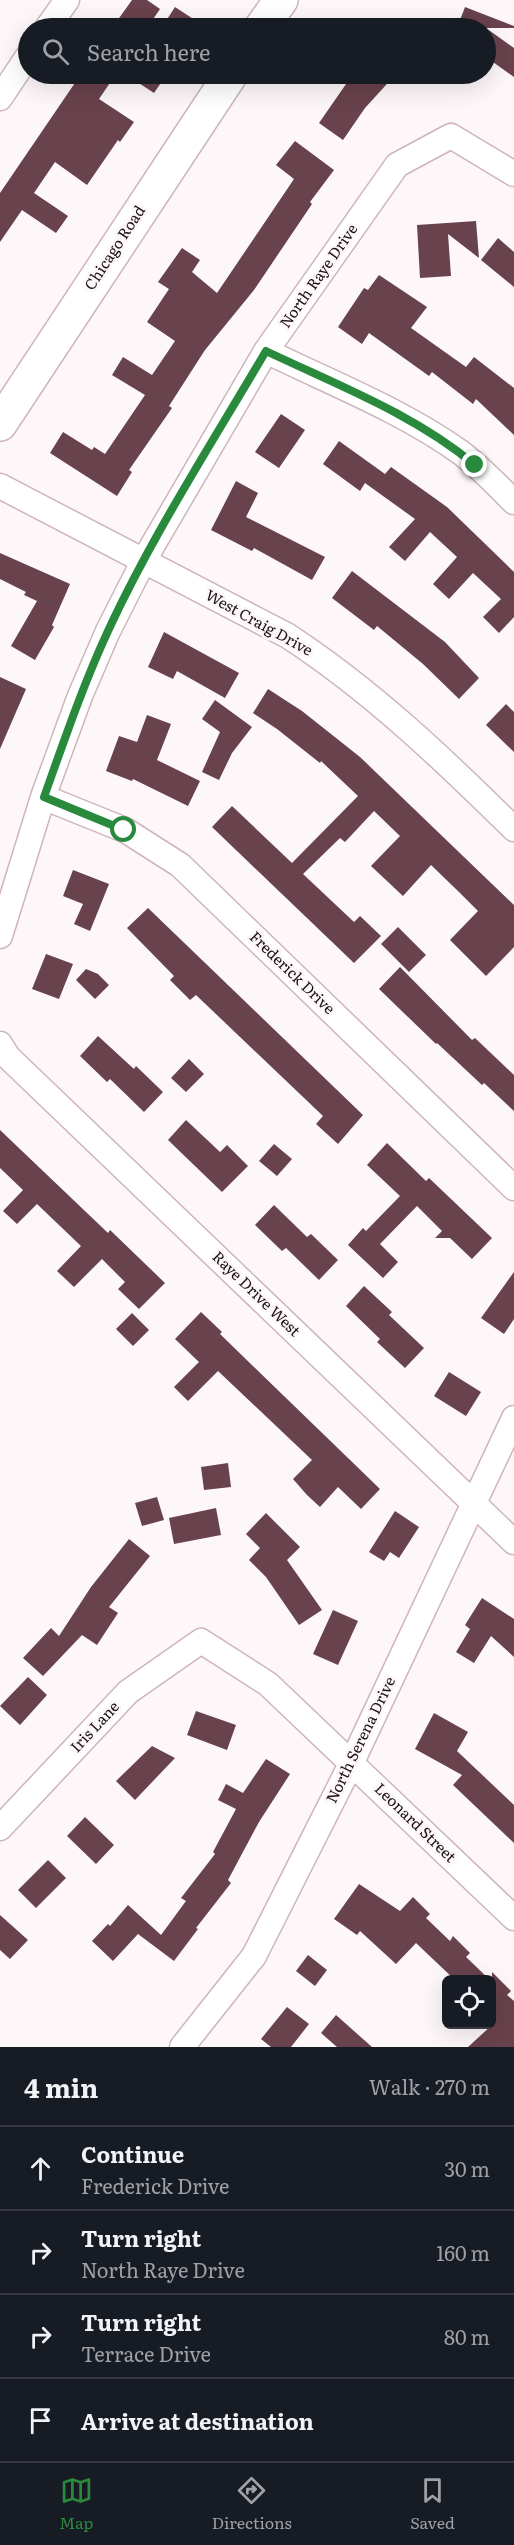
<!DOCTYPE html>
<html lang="en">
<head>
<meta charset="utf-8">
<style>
  :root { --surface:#171b24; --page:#20242c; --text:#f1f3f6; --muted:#9ea1a6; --line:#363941; --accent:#298a3d }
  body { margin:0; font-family:Literata,serif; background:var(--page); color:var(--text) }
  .controls { position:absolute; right:18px; bottom:18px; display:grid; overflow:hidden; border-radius:9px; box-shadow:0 6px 24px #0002 }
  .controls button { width:54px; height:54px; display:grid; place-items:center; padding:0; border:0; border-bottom:2px solid var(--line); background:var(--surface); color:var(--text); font:30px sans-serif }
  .stop { position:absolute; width:18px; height:18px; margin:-14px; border:4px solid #298a3d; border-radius:50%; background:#fff }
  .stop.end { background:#298a3d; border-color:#fff; box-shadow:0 2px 6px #0008 }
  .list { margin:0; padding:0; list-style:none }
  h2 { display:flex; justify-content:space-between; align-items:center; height:78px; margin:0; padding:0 24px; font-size:26px }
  h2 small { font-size:20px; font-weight:400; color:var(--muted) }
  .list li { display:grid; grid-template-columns:39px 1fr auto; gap:18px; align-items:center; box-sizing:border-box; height:84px; padding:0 24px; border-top:2px solid var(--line) }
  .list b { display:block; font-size:22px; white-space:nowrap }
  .list p { margin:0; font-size:20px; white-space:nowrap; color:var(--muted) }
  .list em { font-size:20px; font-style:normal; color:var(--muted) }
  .icon { flex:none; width:33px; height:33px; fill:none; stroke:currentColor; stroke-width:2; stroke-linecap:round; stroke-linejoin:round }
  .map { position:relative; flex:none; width:514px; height:2047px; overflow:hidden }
  .search { position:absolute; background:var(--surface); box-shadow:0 6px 24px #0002; left:18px; right:18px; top:18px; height:66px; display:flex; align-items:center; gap:15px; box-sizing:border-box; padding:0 21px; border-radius:33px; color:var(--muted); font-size:22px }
  .sheet { height:414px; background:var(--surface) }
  nav { display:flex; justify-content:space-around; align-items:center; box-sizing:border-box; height:84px; border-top:2px solid var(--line); background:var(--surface); font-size:16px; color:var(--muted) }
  nav a { display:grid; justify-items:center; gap:3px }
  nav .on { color:var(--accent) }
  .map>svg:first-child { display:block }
</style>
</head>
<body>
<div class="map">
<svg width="514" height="2047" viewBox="0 0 514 2047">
  <rect width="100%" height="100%" fill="#fdf7f9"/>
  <!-- building -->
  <path fill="#68424c" d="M132,0H147L160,9L147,28H112Z
    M175,7L207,28H176L166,21Z
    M465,7L514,26V28H486L514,48V77L486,57V28H457Z
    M81,74H116L99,99L134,122L120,142L118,140L87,185L55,162L34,193L68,216L56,233L22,210L0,242V193Z
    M125,74H167L154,93Z
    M353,74H396L365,108L343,140L319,123Z
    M295,141L334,170L310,202L312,204L254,290L205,350L169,406L172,408L129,470L132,472L117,496L50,453L63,432L92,450L94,447L105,454L145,395L112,375L123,357L152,375L175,341L147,322L169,289L158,282L182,248L200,260L192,272L217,293L294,179L276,165Z
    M476,221L479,258L448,234L451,276L420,278L417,225Z
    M498,238L514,252V287L481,260Z
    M379,275L427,307L411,328L466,367L474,357L514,388V435L476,399L473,404L432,372L429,376L369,333L362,344L338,327L364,288L368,290Z
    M281,414L305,430L279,468L255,452Z
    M339,441L385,474L391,467L447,507L514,572V617L499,633L483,617L501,599L473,573L449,599L433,584L457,557L430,532L405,561L389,547L415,519L365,483L360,491L323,464Z
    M236,481L258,493L246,517L325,557L312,580L254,548L252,551L211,530Z
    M0,553L70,584L52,625L54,627L35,660L11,646L37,601L24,595L26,592L0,579Z
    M352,571L445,642L479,678L459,699L423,664L377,626L374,630L332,598Z
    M164,632L239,673L225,698L177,671L173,679L148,667Z
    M0,677L26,689L0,749Z
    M268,689L302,711L360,757L514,905V947L486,976L450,940L478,911L459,892L431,865L403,896L371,866L400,836L374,811L345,842L340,838L303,874L354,922L360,916L381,936L354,963L212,827L232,806L292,863L358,796L321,761L320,763L277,729L253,713Z
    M215,700L252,727L232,753L219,780L202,772L220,732L202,719Z
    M506,704L514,712V752L486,725Z
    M147,715L171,724L157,760L200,781L188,806L133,779L132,781L106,771L119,736L137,742Z
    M73,870L109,884L90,931L74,924L83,904L63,896Z
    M148,908L363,1115L338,1144L316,1124L323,1116L196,995L190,1000L170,980L174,976L127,928Z
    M398,927L426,955L409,972L381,944Z
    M46,954L73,964L59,999L32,989Z
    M400,967L472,1040L475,1038L514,1075V1111L484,1083L482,1085L437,1043L436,1044L379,989Z
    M86,969L98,974L109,985L95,999L76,980Z
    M98,1036L134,1069L136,1066L163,1092L144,1112L110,1079L107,1082L80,1056Z
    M189,1059L204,1074L186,1092L171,1078Z
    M186,1120L220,1152L227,1145L248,1166L222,1192L168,1140Z
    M0,1130L108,1233L110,1230L165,1283L139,1309L118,1289L125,1282L102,1259L74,1287L57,1271L81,1246L37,1204L17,1224L3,1211L23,1190L0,1168Z
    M387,1143L426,1181L429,1178L492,1238L472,1259L450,1238H435L442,1231L417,1206L380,1244L398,1262L383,1278L348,1245L363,1228L366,1231L400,1196L367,1165Z
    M274,1144L292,1159L277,1176L259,1161Z
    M274,1205L307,1237L311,1234L338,1260L319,1280L286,1248L282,1251L255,1225Z
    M514,1272V1319L504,1334L481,1318Z
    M364,1286L392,1312L389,1315L424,1348L405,1368L377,1342L380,1339L346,1306Z
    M201,1312L222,1332L220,1334L380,1489L361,1509L338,1487L320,1507L307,1495L293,1479L312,1460L218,1371L188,1401L174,1387L199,1362L175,1339Z
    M132,1313L149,1330L133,1346L116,1329Z
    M449,1372L481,1392L466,1416L434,1396Z
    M228,1463L231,1487L204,1490L201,1467Z
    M157,1497L164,1520L142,1526L135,1503Z
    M216,1508L221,1535L174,1544L169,1518Z
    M395,1511L419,1527L399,1558L390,1552L384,1561L369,1552Z
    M266,1513L300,1547L287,1560L322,1610L299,1625L266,1577L249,1560L260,1548L246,1534Z
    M129,1539L150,1556L109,1607L118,1613L97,1645L82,1635L43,1676L23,1658L51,1628L59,1636L91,1587Z
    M482,1598L514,1619V1657L491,1636L474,1663L456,1652L470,1629L465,1625Z
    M333,1610L358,1621L338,1665L313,1654Z
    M28,1677L47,1695L20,1725L0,1706Z
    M196,1711L236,1725L227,1750L187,1735Z
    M434,1713L468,1732L457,1751L514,1805V1843L453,1785L462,1775L415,1749Z
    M152,1746L175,1758L135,1800L116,1781Z
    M266,1759L290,1774L259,1822L228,1880L231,1883L196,1928L198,1929L174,1961L138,1934L113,1961L92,1941L108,1924L110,1926L128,1905L161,1935L186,1901L181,1898L215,1854L213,1852L236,1809L218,1800L226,1784L243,1793Z
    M85,1817L114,1845L96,1864L67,1836Z
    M48,1860L66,1878L36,1908L18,1890Z
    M359,1884L400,1911L413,1897L430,1914L426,1918L450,1941L453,1936L470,1953L466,1957L490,1980H455L416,1943L396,1964L360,1931L357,1935L334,1919Z
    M0,1915L28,1940L10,1959L0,1950Z
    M308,1955L327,1970L315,1986L296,1971Z
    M492,1972L511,1991L507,1995L514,2001V2047H468L492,2025Z
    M287,2007L309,2024L291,2047H271L261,2039Z
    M336,2015L372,2047H337L321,2033Z"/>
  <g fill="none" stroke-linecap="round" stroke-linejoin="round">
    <defs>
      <path id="street" d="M47,28L67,0
        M0,98L28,56
        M266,351C331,383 401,410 460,452C480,467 497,485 514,502
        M0,486L288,636C372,691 443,759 514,829
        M43,797L125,830L180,865L514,1188
        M0,936L43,797L80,696L108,631L144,560L266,351L397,165L451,136L514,174
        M0,1044L8,1057L514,1542
        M0,1828L128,1692L201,1641L268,1684L514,1918
        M182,2047L254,1956L352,1762L514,1418"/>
      <path id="secondary" d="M261,28L281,0
        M0,424L231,74"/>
    </defs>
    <!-- street casing -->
    <use href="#street" stroke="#d0b4bb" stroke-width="27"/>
    <!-- secondary casing -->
    <use href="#secondary" stroke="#d0b4bb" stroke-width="36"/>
    <!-- street -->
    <use href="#street" stroke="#fff" stroke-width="24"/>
    <!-- secondary -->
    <use href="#secondary" stroke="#fff" stroke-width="33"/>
  </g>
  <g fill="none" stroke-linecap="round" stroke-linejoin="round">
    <!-- route -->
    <path stroke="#298a3d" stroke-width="8" d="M124,830L44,797C64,741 83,685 108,631C153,534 212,443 266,351C337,385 414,414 475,465"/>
  </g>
  <g text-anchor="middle" stroke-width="6" stroke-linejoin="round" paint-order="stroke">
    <!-- street labels -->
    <g font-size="15" fill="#1c1315" stroke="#fdf7f9">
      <text transform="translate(115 248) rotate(-57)" y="5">Chicago Road</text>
      <text transform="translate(319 276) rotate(-55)" y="5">North Raye Drive</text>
      <text transform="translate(259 623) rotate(29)" y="5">West Craig Drive</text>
      <text transform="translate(292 973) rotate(44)" y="5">Frederick Drive</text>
      <text transform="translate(256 1294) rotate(44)" y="5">Raye Drive West</text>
      <text transform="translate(95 1727) rotate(-47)" y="5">Iris Lane</text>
      <text transform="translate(361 1740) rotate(-64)" y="5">North Serena Drive</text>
      <text transform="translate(415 1823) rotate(44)" y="5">Leonard Street</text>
    </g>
  </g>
</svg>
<div class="controls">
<button><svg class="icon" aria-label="locate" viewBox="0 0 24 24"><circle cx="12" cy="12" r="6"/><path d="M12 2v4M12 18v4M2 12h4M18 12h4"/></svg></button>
</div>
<div class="stop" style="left:124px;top:830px"></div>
<div class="stop end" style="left:475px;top:465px"></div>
<div class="search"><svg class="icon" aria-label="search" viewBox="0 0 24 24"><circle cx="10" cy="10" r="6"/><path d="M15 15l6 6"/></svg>Search here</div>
</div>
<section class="sheet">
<h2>4 min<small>Walk · 270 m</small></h2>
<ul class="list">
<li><svg class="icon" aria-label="ahead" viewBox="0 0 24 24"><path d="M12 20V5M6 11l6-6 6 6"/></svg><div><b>Continue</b><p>Frederick Drive</p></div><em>30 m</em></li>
<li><svg class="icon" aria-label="right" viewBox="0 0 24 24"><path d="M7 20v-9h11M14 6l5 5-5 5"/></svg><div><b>Turn right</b><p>North Raye Drive</p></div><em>160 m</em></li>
<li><svg class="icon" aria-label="right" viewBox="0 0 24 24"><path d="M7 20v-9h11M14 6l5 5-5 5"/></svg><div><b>Turn right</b><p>Terrace Drive</p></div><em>80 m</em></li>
<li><svg class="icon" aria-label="arrive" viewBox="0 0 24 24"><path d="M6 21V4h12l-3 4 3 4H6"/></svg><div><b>Arrive at destination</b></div></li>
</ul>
</section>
<nav>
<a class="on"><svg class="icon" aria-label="map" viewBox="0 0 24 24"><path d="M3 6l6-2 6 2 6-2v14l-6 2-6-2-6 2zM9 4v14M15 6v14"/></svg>Map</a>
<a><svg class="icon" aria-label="directions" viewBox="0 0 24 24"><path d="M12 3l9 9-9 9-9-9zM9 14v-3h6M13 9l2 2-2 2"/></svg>Directions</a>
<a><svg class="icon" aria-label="saved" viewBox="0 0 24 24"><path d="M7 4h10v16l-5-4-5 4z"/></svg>Saved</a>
</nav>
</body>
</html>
